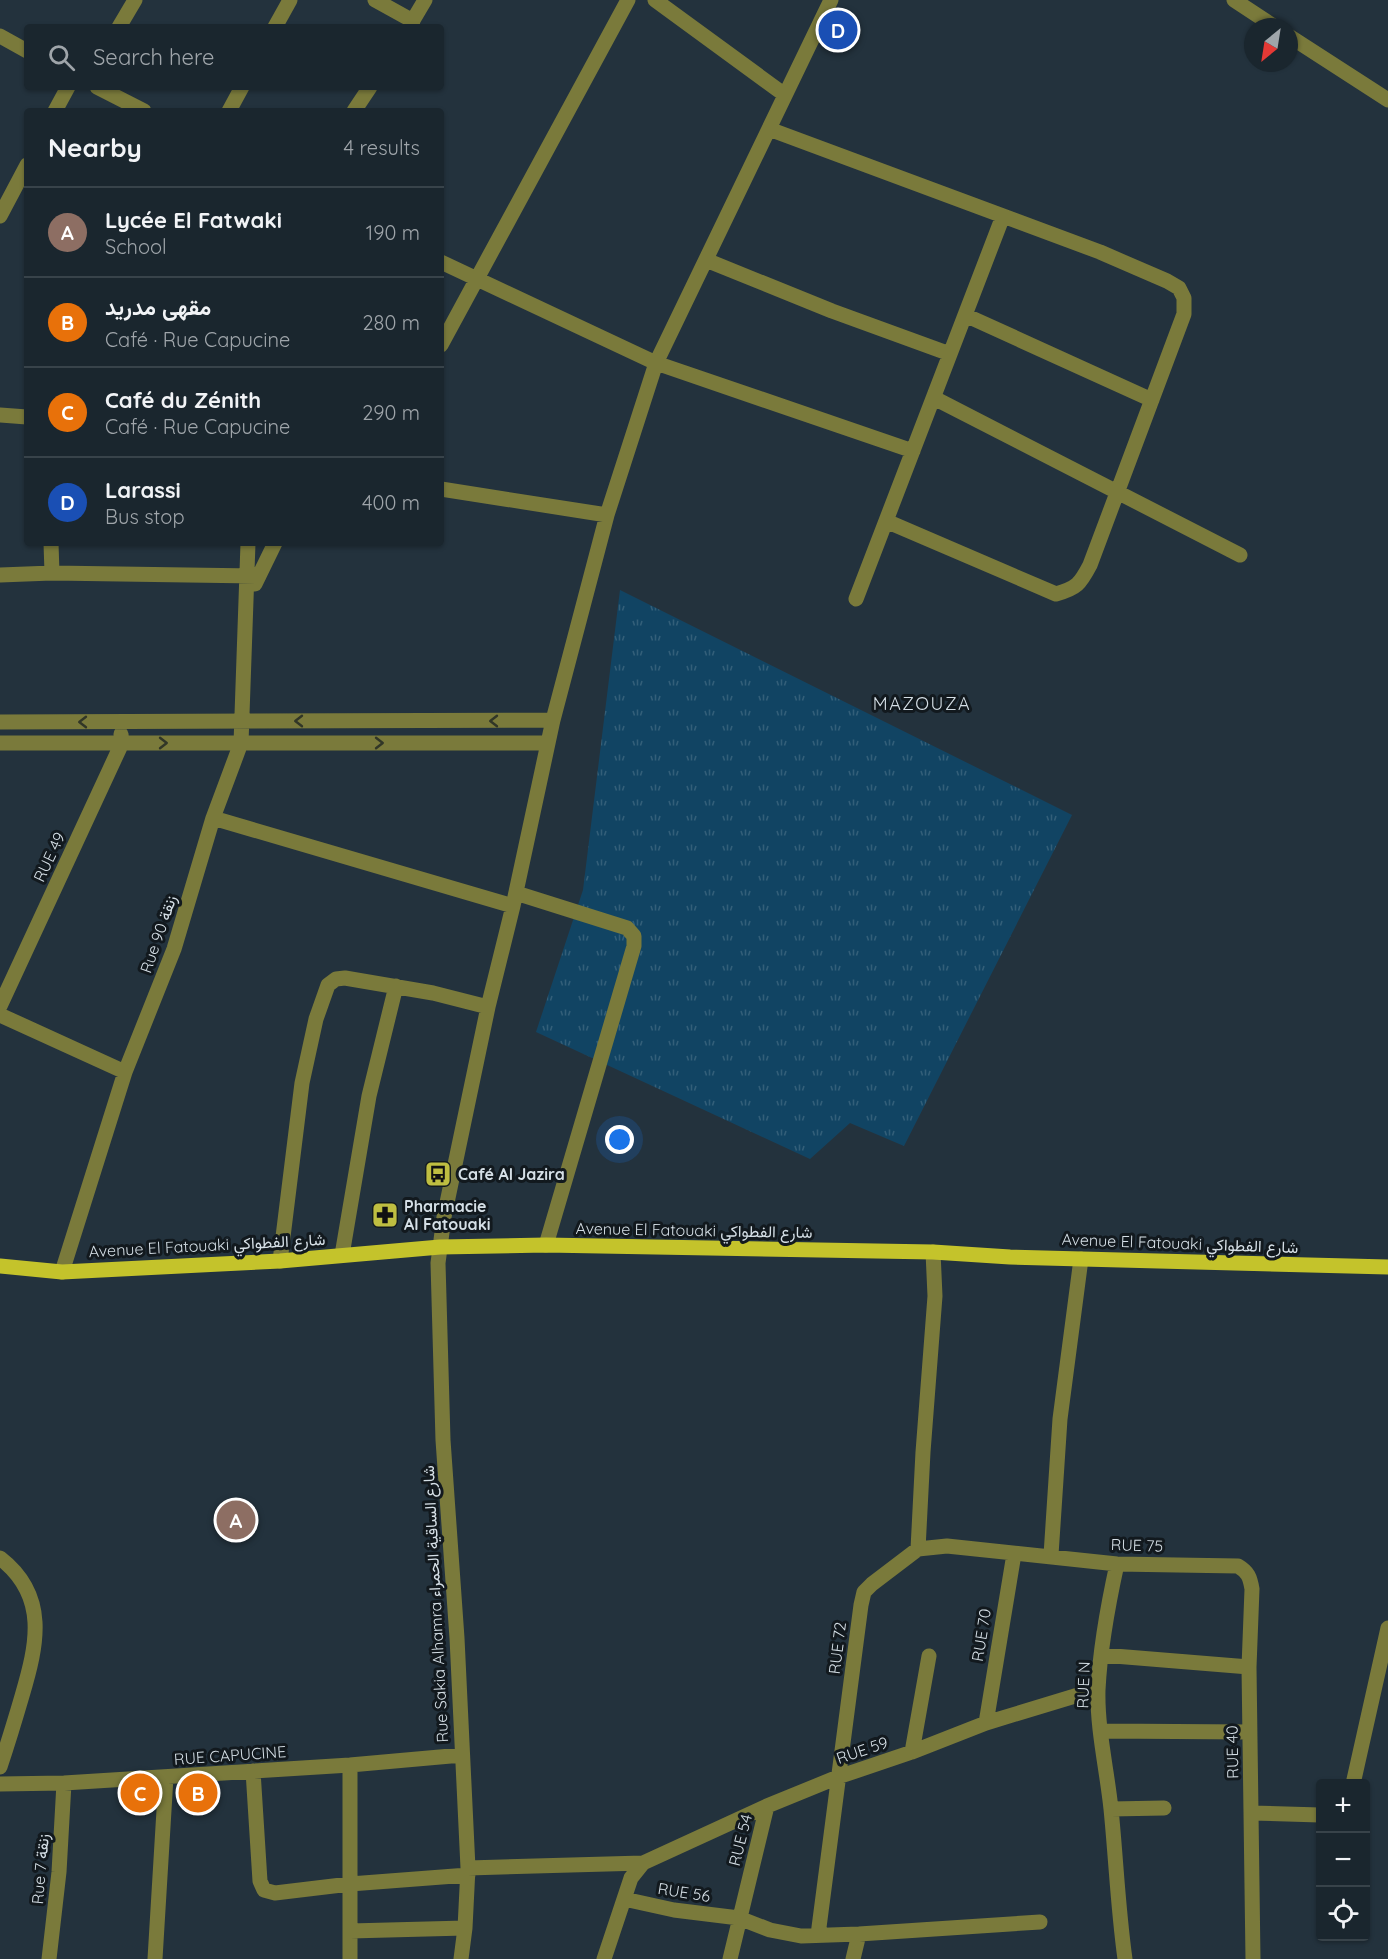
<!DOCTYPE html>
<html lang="en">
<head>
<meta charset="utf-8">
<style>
  :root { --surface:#1a262e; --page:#232e36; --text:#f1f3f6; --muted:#9fa5aa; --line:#38434a; --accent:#8bbbb9 }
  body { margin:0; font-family:Quicksand,Vazirmatn,sans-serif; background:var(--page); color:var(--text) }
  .controls { position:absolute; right:18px; bottom:18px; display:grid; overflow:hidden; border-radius:6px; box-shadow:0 2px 4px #0004 }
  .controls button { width:54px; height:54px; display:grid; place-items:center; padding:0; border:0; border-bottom:2px solid var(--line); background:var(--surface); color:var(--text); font:30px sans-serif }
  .compass { position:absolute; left:1244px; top:18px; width:54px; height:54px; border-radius:50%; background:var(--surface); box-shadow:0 2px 4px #0004; rotate:210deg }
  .you { position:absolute; left:620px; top:1140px; width:21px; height:21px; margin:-15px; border:4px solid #fff; border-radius:50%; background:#1a73e8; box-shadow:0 0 0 9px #1a73e833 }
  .badge { display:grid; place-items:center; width:39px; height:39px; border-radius:50%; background:var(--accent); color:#fff; font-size:20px; font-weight:700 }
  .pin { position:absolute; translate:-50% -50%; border:3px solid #fff; box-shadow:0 2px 6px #0006 }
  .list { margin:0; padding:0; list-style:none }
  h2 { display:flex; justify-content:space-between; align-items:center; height:78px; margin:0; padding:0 24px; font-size:26px }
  h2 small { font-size:20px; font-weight:400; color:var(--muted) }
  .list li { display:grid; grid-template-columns:39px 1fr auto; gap:18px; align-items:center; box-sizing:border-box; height:90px; padding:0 24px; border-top:2px solid var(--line) }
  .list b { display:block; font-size:22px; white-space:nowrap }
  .list p { margin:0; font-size:20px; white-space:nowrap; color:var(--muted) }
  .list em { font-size:20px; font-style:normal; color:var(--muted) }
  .icon { flex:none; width:33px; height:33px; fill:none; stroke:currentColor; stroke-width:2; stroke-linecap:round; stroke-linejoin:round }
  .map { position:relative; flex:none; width:1388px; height:1959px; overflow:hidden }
  .search { position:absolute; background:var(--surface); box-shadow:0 2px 4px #0004; left:24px; top:24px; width:420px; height:66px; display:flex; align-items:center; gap:15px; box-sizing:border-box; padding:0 21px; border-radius:6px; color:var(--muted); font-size:22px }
  .panel { position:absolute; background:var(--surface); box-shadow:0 2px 4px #0004; left:24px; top:108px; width:420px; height:438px; border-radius:6px }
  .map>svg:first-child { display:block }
</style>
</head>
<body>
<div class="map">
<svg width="1388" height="1959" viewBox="0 0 1388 1959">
  <defs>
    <pattern id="grass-tufts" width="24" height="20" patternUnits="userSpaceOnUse" patternTransform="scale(1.5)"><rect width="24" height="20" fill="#114463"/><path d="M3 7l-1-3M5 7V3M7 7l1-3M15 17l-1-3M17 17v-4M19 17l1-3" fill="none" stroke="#335f79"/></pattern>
  </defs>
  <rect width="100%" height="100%" fill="#23323d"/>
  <!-- grass -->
  <path fill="url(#grass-tufts)" d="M620,590L1072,815L904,1146L850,1123L810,1159L536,1032L583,890Z"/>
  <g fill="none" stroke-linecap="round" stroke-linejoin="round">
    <!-- minor -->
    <path stroke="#7a7a3b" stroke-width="15" d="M375,0L413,21
      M655,0L785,95
      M1234,0L1275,27
      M119,27L135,0
      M275,27L290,0
      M409,27L425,0
      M0,36L27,51
      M1289,36L1388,100
      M97,87L144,111
      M55,111L68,87
      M229,111L242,87
      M354,111L370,87
      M769,129L1100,252L1167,281L1179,288L1184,298V314L1090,565C1080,584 1077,588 1056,594L886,521
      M0,216L27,165
      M706,260L832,311L950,354
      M441,262L656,363L913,451
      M965,315L1152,400
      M441,345L628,0
      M934,398L1240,555
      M0,415L27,417
      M441,489L607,515
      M51,543L52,573
      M0,575L52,573L259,576
      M255,584L275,543
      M856,599L1003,216
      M0,722L553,720
      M0,743H548
      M213,818L513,906
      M516,893L627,928L634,936V946L546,1245
      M0,1006L122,743L121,734
      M0,1015L125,1072
      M342,1255L369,1096L396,986
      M280,1261L302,1083L316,1019L328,985L336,979L345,978L433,993L488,1007
      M62,1272L125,1072L174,949L213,818L241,743L248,543
      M918,1549L947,1546L1117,1564L1238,1566C1248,1572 1250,1577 1252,1589L1249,1667L1253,1959
      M918,1549L923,1452L935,1296L933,1252
      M1051,1555L1060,1419L1081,1259
      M0,1558C49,1596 37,1645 22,1696C15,1720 8,1743 0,1767
      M1117,1564C1108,1605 1100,1648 1098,1690C1097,1729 1107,1770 1111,1809C1116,1859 1118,1909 1125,1959
      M1102,1655L1249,1667
      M986,1723L1014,1554
      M1102,1731L1249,1732
      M912,1752L929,1656
      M350,1765V1959
      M253,1771L260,1881L264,1890L275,1893L350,1884L468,1875
      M0,1784L64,1783L350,1765L462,1755
      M1353,1784L1388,1628
      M1111,1809L1164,1808
      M1251,1813L1320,1815
      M468,1868L643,1863
      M624,1899L674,1910L739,1918L770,1930L801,1936L859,1934L1040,1922
      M350,1931L465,1928
      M818,1935L861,1605L864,1592L872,1584L918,1549
      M49,1959L59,1872L64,1783
      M155,1959L166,1777
      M461,1959L465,1928L468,1868L457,1638L443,1440L438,1263L444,1217L488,1007L513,906L553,720L607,515L656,363L831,0
      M604,1959L631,1878L643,1863L767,1806L838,1777L912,1752L986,1723L1098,1689
      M730,1959L767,1806
      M853,1959L859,1934"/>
    <!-- major -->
    <path stroke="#c4c32b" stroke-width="15" d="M0,1266L62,1272L280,1261L440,1247L546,1245L933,1252L1010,1257L1388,1267"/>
  </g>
  <!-- one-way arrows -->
  <defs><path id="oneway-chevron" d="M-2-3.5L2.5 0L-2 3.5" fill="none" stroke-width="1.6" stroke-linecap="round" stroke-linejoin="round" transform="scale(1.5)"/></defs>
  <g stroke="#313627">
    <use href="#oneway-chevron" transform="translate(299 721) rotate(180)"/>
    <use href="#oneway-chevron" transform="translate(494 721) rotate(180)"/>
    <use href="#oneway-chevron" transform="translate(83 722) rotate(-180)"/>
    <use href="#oneway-chevron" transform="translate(163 743)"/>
    <use href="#oneway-chevron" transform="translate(379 743)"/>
  </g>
  <!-- icons -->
  <defs>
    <symbol id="bus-square" viewBox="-11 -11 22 22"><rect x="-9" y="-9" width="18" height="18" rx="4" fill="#bfbe41" stroke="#12191e"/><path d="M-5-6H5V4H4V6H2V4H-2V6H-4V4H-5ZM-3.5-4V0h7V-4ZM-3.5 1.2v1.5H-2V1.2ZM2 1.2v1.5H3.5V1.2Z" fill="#111"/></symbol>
    <symbol id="pharmacy-square" viewBox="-11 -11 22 22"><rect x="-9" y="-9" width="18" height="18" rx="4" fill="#bfbe41" stroke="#12191e"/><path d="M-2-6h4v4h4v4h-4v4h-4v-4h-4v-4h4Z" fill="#111"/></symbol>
  </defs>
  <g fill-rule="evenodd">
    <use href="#bus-square" x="423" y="1159" width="30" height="30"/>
    <use href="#pharmacy-square" x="370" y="1200" width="30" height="30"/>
  </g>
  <g text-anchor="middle" stroke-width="6" stroke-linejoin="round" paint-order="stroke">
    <!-- street labels -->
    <g font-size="16" fill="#d5dfe6" stroke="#12191e">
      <text transform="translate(49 857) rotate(-65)" y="6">RUE 49</text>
      <text transform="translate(158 934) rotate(-71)" y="6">Rue 90 زنقة</text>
      <text transform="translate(694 1230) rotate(1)" y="6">Avenue El Fatouaki شارع الفطواكي</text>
      <text transform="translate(1180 1243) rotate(2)" y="6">Avenue El Fatouaki شارع الفطواكي</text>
      <text transform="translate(207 1245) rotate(-3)" y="6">Avenue El Fatouaki شارع الفطواكي</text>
      <text transform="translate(1137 1545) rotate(2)" y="6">RUE 75</text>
      <text transform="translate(435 1604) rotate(-93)" y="6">Rue Sakia Alhamra شارع الساقية الحمراء</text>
      <text transform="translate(981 1635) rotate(-81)" y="6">RUE 70</text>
      <text transform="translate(837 1648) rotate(-83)" y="6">RUE 72</text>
      <text transform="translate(1083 1685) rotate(-88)" y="6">RUE N</text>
      <text transform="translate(862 1750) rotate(-19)" y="6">RUE 59</text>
      <text transform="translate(1232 1752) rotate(-91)" y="6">RUE 40</text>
      <text transform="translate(230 1755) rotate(-4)" y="6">RUE CAPUCINE</text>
      <text transform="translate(740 1840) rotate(-76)" y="6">RUE 54</text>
      <text transform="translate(40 1869) rotate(-85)" y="6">Rue 7 زنقة</text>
      <text transform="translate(684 1892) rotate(9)" y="6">RUE 56</text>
    </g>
    <!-- poi labels -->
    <g font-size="16" font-weight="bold" fill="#d5dfe6" stroke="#12191e" text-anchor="start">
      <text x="458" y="1180">Café Al Jazira</text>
      <text x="404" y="1212">Pharmacie<tspan x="404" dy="18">Al Fatouaki</tspan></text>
    </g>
    <!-- neighbourhood labels -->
    <g font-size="18" letter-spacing="1.5" fill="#d5dfe6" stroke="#12191e">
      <text x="922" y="710">MAZOUZA</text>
    </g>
  </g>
</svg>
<div class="controls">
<button>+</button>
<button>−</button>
<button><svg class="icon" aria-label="locate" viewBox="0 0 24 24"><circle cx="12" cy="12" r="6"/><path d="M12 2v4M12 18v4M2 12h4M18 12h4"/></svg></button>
</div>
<svg class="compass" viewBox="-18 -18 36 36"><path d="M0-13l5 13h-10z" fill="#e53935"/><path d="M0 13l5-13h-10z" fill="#9fa5aa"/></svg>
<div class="you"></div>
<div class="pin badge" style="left:236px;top:1520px;background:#8d6e63">A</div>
<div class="pin badge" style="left:198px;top:1793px;background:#e8710a">B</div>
<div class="pin badge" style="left:140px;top:1793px;background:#e8710a">C</div>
<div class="pin badge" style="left:838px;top:30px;background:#1a4fb4">D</div>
<div class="search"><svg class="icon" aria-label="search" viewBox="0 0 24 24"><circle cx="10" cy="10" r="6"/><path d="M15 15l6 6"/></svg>Search here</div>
<section class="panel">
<h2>Nearby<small>4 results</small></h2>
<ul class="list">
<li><span class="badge" style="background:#8d6e63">A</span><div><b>Lycée El Fatwaki</b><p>School</p></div><em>190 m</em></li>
<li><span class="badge" style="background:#e8710a">B</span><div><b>مقهى مدريد</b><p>Café · Rue Capucine</p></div><em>280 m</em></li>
<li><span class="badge" style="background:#e8710a">C</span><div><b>Café du Zénith</b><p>Café · Rue Capucine</p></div><em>290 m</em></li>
<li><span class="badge" style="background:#1a4fb4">D</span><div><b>Larassi</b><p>Bus stop</p></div><em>400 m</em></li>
</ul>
</section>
</div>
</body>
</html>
